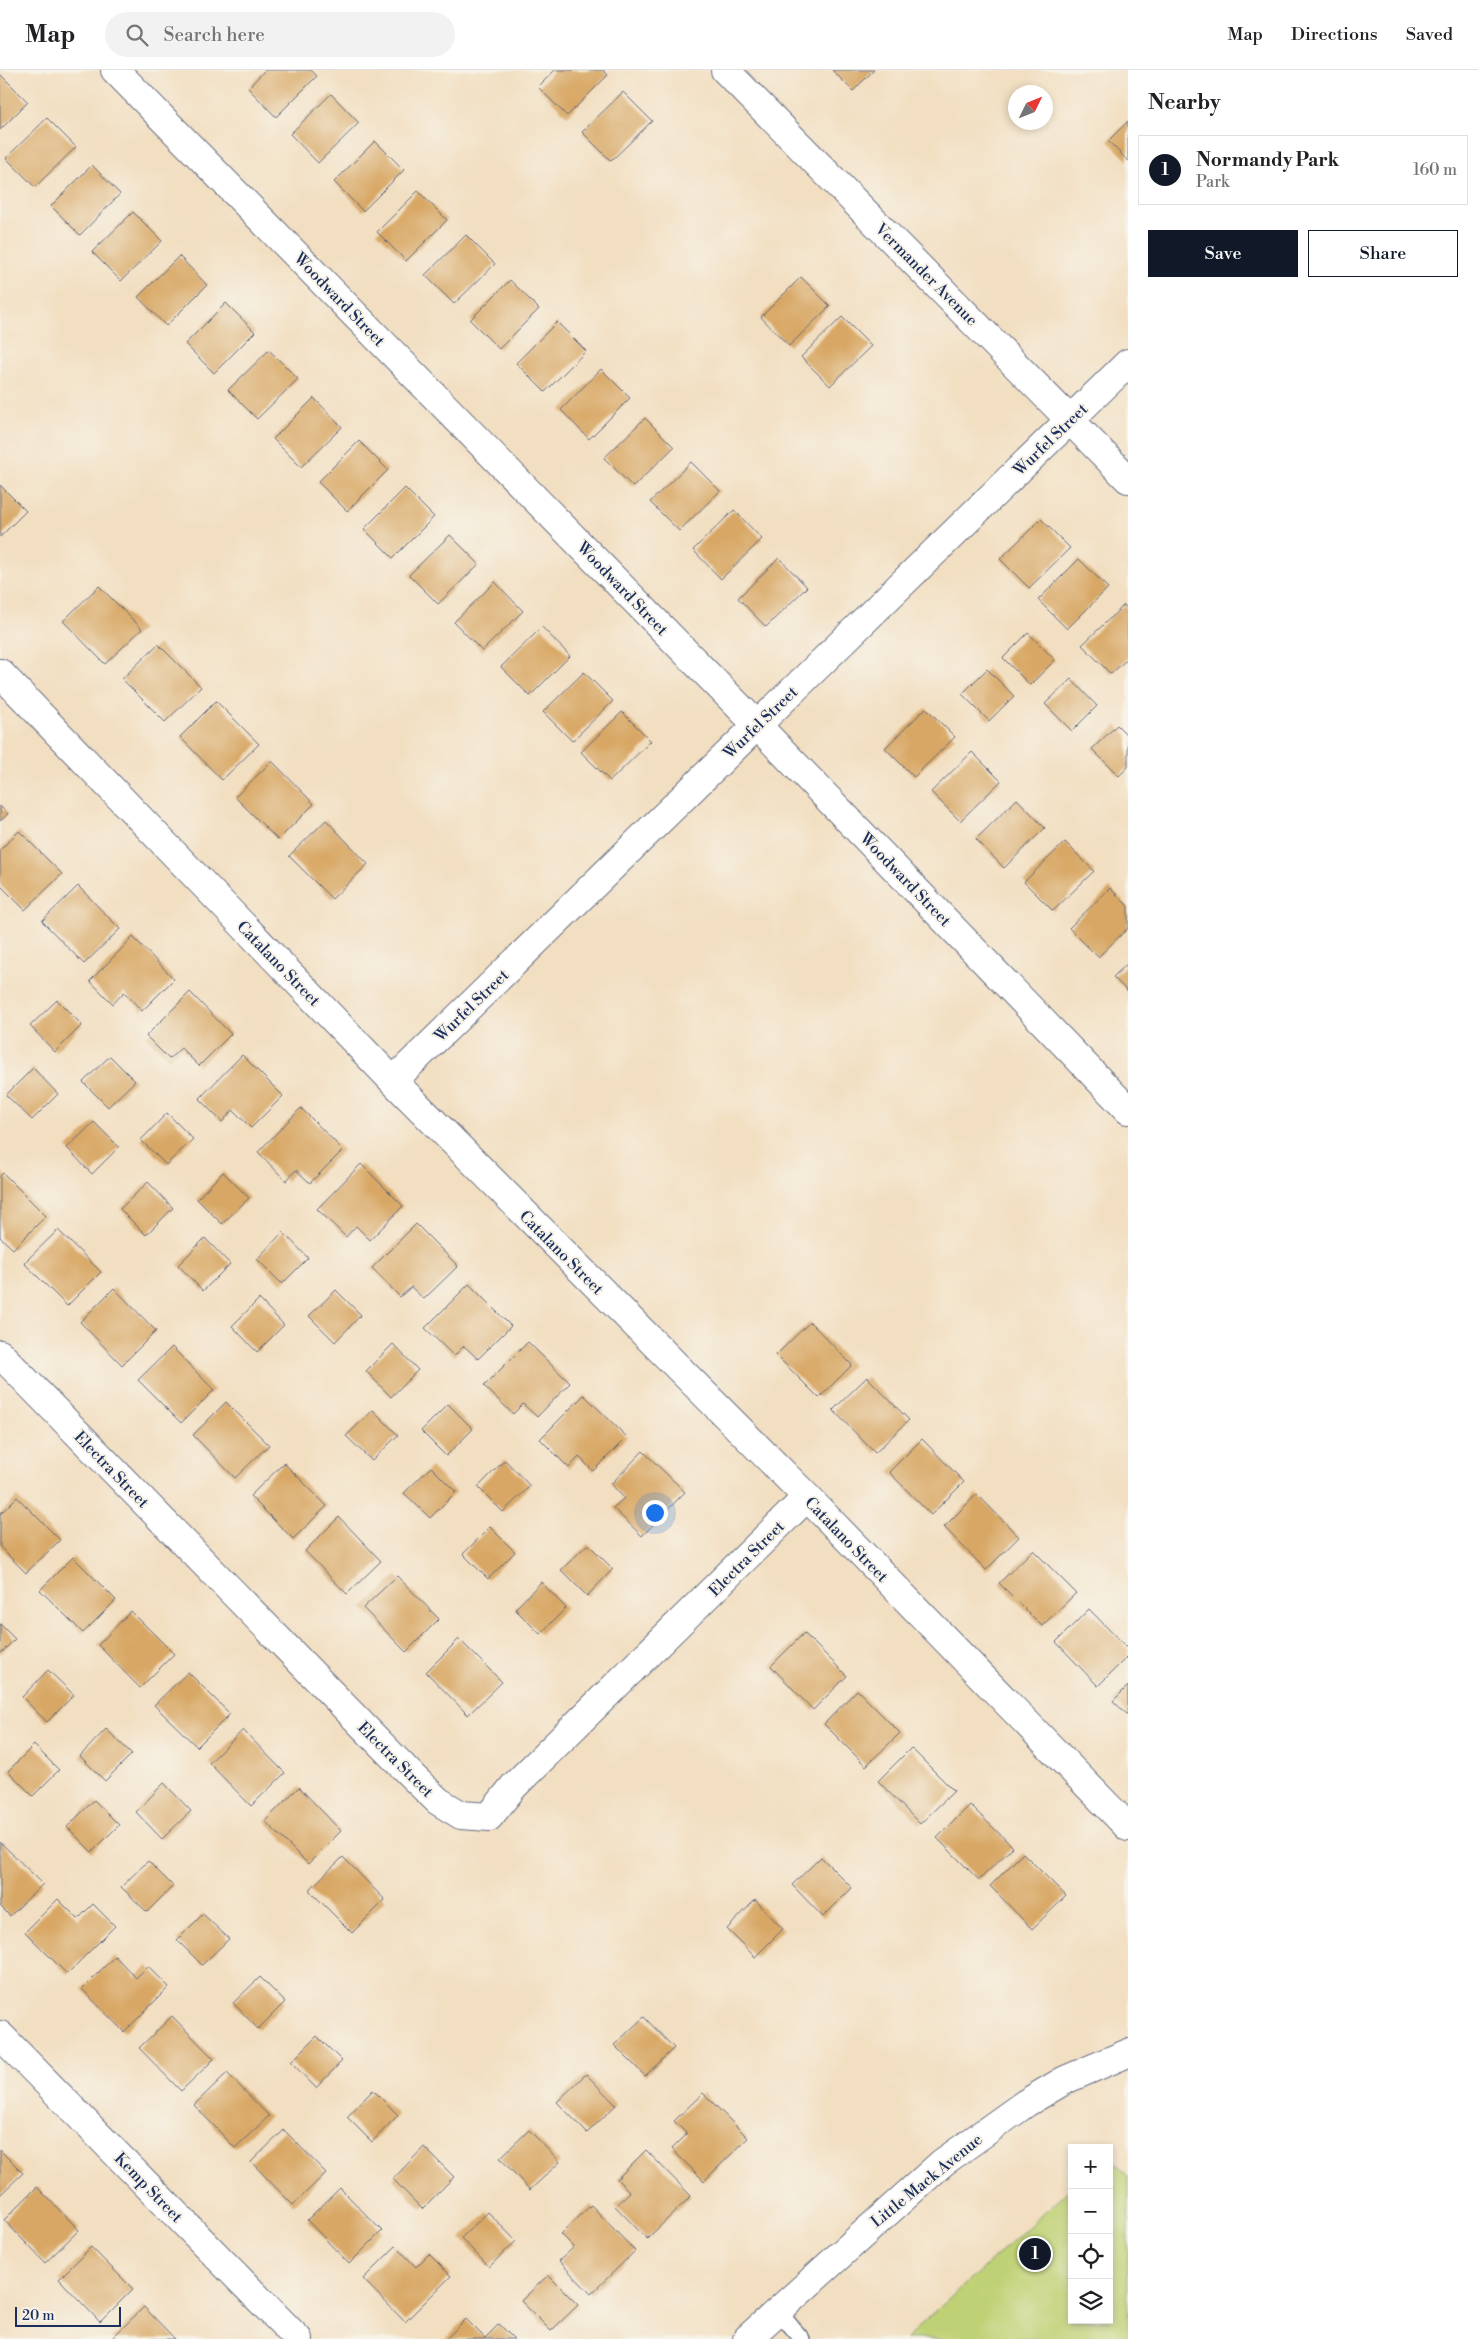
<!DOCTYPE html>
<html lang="en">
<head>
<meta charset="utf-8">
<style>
  :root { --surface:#fff; --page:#f2f2f2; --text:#202124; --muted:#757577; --line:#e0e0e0; --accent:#111827 }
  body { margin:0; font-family:"Libre Bodoni",serif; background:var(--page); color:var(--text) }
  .controls { position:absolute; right:15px; bottom:15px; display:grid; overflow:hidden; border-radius:0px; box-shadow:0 2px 8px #0003 }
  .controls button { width:45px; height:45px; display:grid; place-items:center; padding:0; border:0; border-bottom:1px solid var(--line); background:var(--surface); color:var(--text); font:25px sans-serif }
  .compass { position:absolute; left:1008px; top:15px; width:45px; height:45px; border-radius:50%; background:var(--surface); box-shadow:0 2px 8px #0003; rotate:47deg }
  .scale { position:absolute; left:15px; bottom:12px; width:106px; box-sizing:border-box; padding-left:5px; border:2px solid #1b2f5e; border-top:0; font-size:14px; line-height:18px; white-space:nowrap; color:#1b2f5e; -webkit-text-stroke:4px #f7f3e8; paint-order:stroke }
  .you { position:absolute; left:654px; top:1442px; width:18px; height:18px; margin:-12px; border:4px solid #fff; border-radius:50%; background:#1a73e8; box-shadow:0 0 0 8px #1a73e833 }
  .badge { display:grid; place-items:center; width:32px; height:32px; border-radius:50%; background:var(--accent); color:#fff; font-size:16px; font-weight:700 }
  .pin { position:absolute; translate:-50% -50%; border:2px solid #fff; box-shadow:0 1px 5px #0006 }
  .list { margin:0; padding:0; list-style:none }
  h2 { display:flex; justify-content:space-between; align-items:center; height:65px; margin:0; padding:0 20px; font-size:21px }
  h2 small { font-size:16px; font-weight:400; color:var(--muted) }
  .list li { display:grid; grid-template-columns:32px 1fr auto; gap:15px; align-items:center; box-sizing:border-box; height:70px; margin:0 10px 10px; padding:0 10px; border:1px solid var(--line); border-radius:0px }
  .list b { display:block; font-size:19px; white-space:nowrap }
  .list p { margin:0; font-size:16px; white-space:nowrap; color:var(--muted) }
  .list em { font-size:16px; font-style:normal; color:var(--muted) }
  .actions { display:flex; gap:10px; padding:15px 20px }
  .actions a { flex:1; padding:11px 0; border:1px solid var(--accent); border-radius:0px; text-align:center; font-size:18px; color:var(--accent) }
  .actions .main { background:var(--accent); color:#fff }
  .icon { flex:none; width:28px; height:28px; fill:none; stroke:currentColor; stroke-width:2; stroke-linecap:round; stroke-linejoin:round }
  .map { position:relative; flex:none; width:1128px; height:2269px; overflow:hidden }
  header { display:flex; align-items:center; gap:30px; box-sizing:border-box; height:70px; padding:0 25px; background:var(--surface); border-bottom:1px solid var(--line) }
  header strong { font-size:24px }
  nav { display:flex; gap:28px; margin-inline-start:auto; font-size:18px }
  .search { width:350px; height:45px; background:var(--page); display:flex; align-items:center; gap:12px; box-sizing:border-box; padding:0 18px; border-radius:28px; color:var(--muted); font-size:19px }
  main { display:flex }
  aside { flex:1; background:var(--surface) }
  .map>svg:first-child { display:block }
</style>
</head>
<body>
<header>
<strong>Map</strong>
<div class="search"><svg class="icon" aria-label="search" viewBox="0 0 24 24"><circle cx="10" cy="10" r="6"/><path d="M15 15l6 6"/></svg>Search here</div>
<nav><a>Map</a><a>Directions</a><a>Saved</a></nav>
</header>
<main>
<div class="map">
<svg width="1128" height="2269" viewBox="0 0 1128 2269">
  <rect width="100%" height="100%" fill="#f7f3e8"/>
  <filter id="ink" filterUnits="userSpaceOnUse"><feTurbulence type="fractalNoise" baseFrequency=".02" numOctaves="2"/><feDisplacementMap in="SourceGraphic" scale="10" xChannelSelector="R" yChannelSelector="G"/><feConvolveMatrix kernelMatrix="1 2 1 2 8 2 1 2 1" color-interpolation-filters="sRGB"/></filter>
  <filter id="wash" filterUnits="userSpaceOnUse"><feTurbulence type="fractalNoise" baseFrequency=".0096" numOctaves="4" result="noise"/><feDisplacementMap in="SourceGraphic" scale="20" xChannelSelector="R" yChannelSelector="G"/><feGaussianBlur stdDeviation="1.12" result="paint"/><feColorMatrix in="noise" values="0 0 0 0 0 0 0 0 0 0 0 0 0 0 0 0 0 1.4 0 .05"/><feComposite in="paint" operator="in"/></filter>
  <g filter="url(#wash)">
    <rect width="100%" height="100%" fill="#f2dec0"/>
    <!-- green -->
    <path fill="#bfd174" stroke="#6d8069" d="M1109,2087L1128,2106V2269H905L1072,2117V2250H1109Z"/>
    <g id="blocks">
      <!-- building -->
      <path fill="#d8a765" d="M265,0H311L317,6L276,47L248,18Z
        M555,0H603L608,5L567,46L538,17Z
        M832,0H874L853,21Z
        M0,4L28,32L0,60Z
        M623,22L652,51L611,91L582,62Z
        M331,24L359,53L318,93L290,64Z
        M47,48L76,77L35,117L6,88Z
        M1128,51V91L1108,71Z
        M375,71L404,100L363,141L334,112Z
        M92,95L120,124L80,165L51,136Z
        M418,121L447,150L406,191L377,162Z
        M133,142L162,171L121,211L92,182Z
        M466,165L495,194L454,234L425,205Z
        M179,186L207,215L166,256L138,227Z
        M801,207L830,236L789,276L761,247Z
        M510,210L539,239L499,279L470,250Z
        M226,233L255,262L214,303L185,274Z
        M842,247L871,276L830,316L801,287Z
        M557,252L586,281L545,322L516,293Z
        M269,280L298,309L257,349L228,320Z
        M601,299L630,328L589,369L561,340Z
        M314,328L342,357L301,397L273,369Z
        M645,348L674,377L633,417L604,388Z
        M359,371L388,400L347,441L318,412Z
        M691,392L720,421L679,461L650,432Z
        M0,415L26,441L0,467Z
        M405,418L434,447L393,488L364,459Z
        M734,440L762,469L721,509L693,480Z
        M1041,449L1070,478L1029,518L1000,489Z
        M450,465L479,494L438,534L409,505Z
        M779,488L807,517L766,557L738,528Z
        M1079,489L1108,518L1067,559L1038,530Z
        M495,512L523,541L482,581L454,552Z
        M99,516L142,559L105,594L63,551Z
        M1124,535L1128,540V588L1111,604L1082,575Z
        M542,557L570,586L530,626L501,597Z
        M1028,563L1055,590L1030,615L1003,588Z
        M158,574L201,617L165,652L122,609Z
        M987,599L1014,626L989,651L962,624Z
        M584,602L613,631L572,671L543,642Z
        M1071,609L1097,636L1072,661L1045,634Z
        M216,631L259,674L222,710L180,667Z
        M926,638L955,667L914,707L885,678Z
        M622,642L651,671L610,711L581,682Z
        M1117,655L1128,666V697L1119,706L1092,679Z
        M972,682L1001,711L960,751L931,722Z
        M272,691L314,734L278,770L235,727Z
        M1017,729L1045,758L1004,798L976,769Z
        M0,736L8,744L0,751Z
        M326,750L368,794L332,829L289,786Z
        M19,761L62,804L25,840L0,815V780Z
        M1065,772L1094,801L1053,841L1024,812Z
        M78,816L120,859L84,894L42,851Z
        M1110,818L1128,836V858L1098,887L1069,858Z
        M133,867L174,909L142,941L124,922L113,934L90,911Z
        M1128,893V922L1113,907Z
        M190,922L231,964L199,996L181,978L169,989L146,966Z
        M57,930L82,955L55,982L30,956Z
        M242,985L283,1026L251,1058L233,1040L222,1052L199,1029Z
        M110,986L135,1011L108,1037L83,1012Z
        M33,998L58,1024L32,1050L6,1025Z
        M301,1038L343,1080L310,1113L296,1100L286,1111L258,1082Z
        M167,1043L193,1069L166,1095L141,1070Z
        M94,1052L119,1077L92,1104L67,1078Z
        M361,1094L403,1136L370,1170L356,1156L346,1167L317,1139Z
        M223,1102L249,1128L222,1154L197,1129Z
        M3,1103L46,1146L13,1179L0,1167V1106Z
        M148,1112L173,1138L146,1165L120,1139Z
        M416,1154L458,1196L424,1229L411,1217L400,1227L372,1198Z
        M58,1160L101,1202L67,1236L24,1193Z
        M283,1162L308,1188L282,1214L257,1189Z
        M205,1168L230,1194L203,1221L178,1195Z
        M469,1214L511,1256L478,1289L464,1276L454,1286L425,1258Z
        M114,1218L156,1261L122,1295L80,1252Z
        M336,1220L361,1245L335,1272L309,1246Z
        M259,1229L284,1255L257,1282L232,1256Z
        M810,1252L852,1295L819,1328L776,1285Z
        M528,1272L570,1313L537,1347L523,1334L513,1344L484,1316Z
        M393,1274L418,1300L391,1327L366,1301Z
        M172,1277L214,1320L181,1353L138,1310Z
        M867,1307L909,1350L875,1383L833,1340Z
        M584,1325L627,1367L593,1401L579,1387L569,1398L540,1369Z
        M226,1332L269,1375L235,1408L193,1365Z
        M448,1334L473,1359L446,1386L421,1361Z
        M373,1340L398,1365L372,1391L346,1366Z
        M922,1369L964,1412L931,1445L889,1402Z
        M643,1381L685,1422L642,1466L613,1438L624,1428L611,1414Z
        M505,1390L530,1416L503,1442L478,1417Z
        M284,1393L327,1436L293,1469L250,1426Z
        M431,1397L456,1422L430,1448L404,1423Z
        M977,1424L1019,1467L986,1500L944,1457Z
        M17,1427L60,1470L26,1503L0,1477V1444Z
        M339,1447L381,1491L347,1524L305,1481Z
        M490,1457L515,1482L488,1509L463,1484Z
        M588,1474L613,1499L587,1526L561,1500Z
        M1033,1480L1076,1523L1042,1556L999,1513Z
        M73,1487L116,1530L83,1563L40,1520Z
        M397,1506L439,1549L406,1582L363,1538Z
        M541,1512L566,1538L540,1564L515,1539Z
        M1089,1539L1128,1579V1586L1098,1616L1056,1572Z
        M131,1541L174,1584L140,1618L98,1575Z
        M0,1554L15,1569L0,1584Z
        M804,1563L847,1606L813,1640L771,1596Z
        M459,1569L502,1612L468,1645L426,1602Z
        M48,1600L74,1625L47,1652L22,1627Z
        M188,1602L230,1644L197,1677L154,1635Z
        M1128,1616V1645L1113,1631Z
        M857,1620L900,1663L866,1696L824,1654Z
        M106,1659L132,1684L105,1711L80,1686Z
        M243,1660L285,1703L251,1736L209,1693Z
        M34,1675L59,1700L33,1726L8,1701Z
        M911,1678L954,1721L920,1754L878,1711Z
        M164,1713L191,1741L162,1769L136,1742Z
        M299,1717L341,1761L308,1794L265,1751Z
        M94,1730L119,1755L92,1782L67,1757Z
        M970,1735L1013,1777L979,1810L937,1768Z
        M0,1772L43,1814L10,1846L0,1836Z
        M1023,1783L1066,1826L1032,1859L990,1816Z
        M343,1787L385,1830L352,1863L309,1820Z
        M821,1787L852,1818L823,1847L792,1815Z
        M148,1791L173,1816L147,1842L121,1817Z
        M58,1829L78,1849L93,1834L115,1856L67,1904L25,1862Z
        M755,1830L783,1859L755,1887L727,1859Z
        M203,1844L229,1869L202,1895L177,1870Z
        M115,1886L136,1908L148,1896L169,1917L124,1962L82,1919Z
        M260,1907L285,1932L258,1959L233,1933Z
        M172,1946L214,1989L181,2021L139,1978Z
        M644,1947L674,1978L645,2006L614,1975Z
        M317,1966L342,1991L316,2018L291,1992Z
        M227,2003L269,2046L235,2078L194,2035Z
        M586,2004L616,2035L587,2063L557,2032Z
        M373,2020L398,2045L372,2072L347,2047Z
        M703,2023L748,2068L704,2111L672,2079L687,2064L674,2051Z
        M284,2060L326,2103L293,2135L251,2092Z
        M529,2060L560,2092L530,2120L500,2088Z
        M424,2077L454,2107L422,2139L393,2109Z
        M0,2080L23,2103L0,2125Z
        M646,2080L691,2126L647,2169L615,2136L630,2122L617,2109Z
        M37,2117L79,2160L45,2193L4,2150Z
        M340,2118L382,2161L349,2194L307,2150Z
        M591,2135L635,2181L591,2224L559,2191L574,2177L561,2164Z
        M488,2142L516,2171L489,2197L461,2168Z
        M396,2176L416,2197L429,2184L451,2206L405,2252L363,2209Z
        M91,2177L133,2219L100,2252L59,2209Z
        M548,2205L578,2235L551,2261L521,2231Z
        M144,2237L175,2269H111Z
        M466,2249L485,2268L499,2254L514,2269H446Z"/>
    </g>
  </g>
  <g filter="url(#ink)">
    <use href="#blocks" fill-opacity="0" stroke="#666c80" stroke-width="1"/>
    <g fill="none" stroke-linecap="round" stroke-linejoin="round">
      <defs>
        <path id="service" d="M778,2241L802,2269"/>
        <path id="minor" d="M115,0L757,655L1128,1040
          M725,0L1128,409
          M0,603L393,1011L807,1427L1128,1757
          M393,1011L1128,293
          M0,1284L412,1706L438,1731L461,1745L489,1747L514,1716L807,1427
          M0,1965L298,2269"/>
        <path id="tertiary" d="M747,2269L942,2093L1026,2033L1065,2010L1128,1983"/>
      </defs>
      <!-- service casing -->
      <use href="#service" stroke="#666c80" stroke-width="18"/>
      <!-- minor casing -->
      <use href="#minor" stroke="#666c80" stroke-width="30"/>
      <!-- tertiary casing -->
      <use href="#tertiary" stroke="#666c80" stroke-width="30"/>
      <!-- service -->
      <use href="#service" stroke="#fff" stroke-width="15"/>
      <!-- minor -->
      <use href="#minor" stroke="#fff" stroke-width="28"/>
      <!-- tertiary -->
      <use href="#tertiary" stroke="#fff" stroke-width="28"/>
    </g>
  </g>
  <g text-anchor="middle" stroke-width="4" stroke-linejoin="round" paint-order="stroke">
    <!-- street labels -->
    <g font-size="16" fill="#1b2f5e" stroke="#f7f3e8">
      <text transform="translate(927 204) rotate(45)" y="6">Vermander Avenue</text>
      <text transform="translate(340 229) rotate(46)" y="6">Woodward Street</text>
      <text transform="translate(1050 369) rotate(-44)" y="6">Wurfel Street</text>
      <text transform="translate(623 518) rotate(46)" y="6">Woodward Street</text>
      <text transform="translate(760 652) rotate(-44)" y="6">Wurfel Street</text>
      <text transform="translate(906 809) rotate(46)" y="6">Woodward Street</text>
      <text transform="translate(279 893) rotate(46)" y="6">Catalano Street</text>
      <text transform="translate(471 935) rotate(-44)" y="6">Wurfel Street</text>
      <text transform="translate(562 1182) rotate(45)" y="6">Catalano Street</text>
      <text transform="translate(112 1399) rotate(46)" y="6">Electra Street</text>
      <text transform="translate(847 1469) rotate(46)" y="6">Catalano Street</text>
      <text transform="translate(746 1488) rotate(-45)" y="6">Electra Street</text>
      <text transform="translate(396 1689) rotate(45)" y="6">Electra Street</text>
      <text transform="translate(926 2110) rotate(-39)" y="6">Little Mack Avenue</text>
      <text transform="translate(149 2117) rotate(46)" y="6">Kemp Street</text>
    </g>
  </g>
</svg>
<div class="controls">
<button>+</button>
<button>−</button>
<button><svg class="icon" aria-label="locate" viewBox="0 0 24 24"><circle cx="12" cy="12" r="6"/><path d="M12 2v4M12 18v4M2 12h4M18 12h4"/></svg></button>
<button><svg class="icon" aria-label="layers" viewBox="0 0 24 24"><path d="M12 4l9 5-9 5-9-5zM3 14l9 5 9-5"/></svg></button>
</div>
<svg class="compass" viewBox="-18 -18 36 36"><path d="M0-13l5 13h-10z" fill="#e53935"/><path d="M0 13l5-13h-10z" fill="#757577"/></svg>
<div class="scale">20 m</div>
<div class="you"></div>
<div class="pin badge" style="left:1035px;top:2184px">1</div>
</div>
<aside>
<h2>Nearby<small></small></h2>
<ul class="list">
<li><span class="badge">1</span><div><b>Normandy Park</b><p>Park</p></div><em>160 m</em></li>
</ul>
<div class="actions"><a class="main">Save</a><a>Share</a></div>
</aside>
</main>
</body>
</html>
